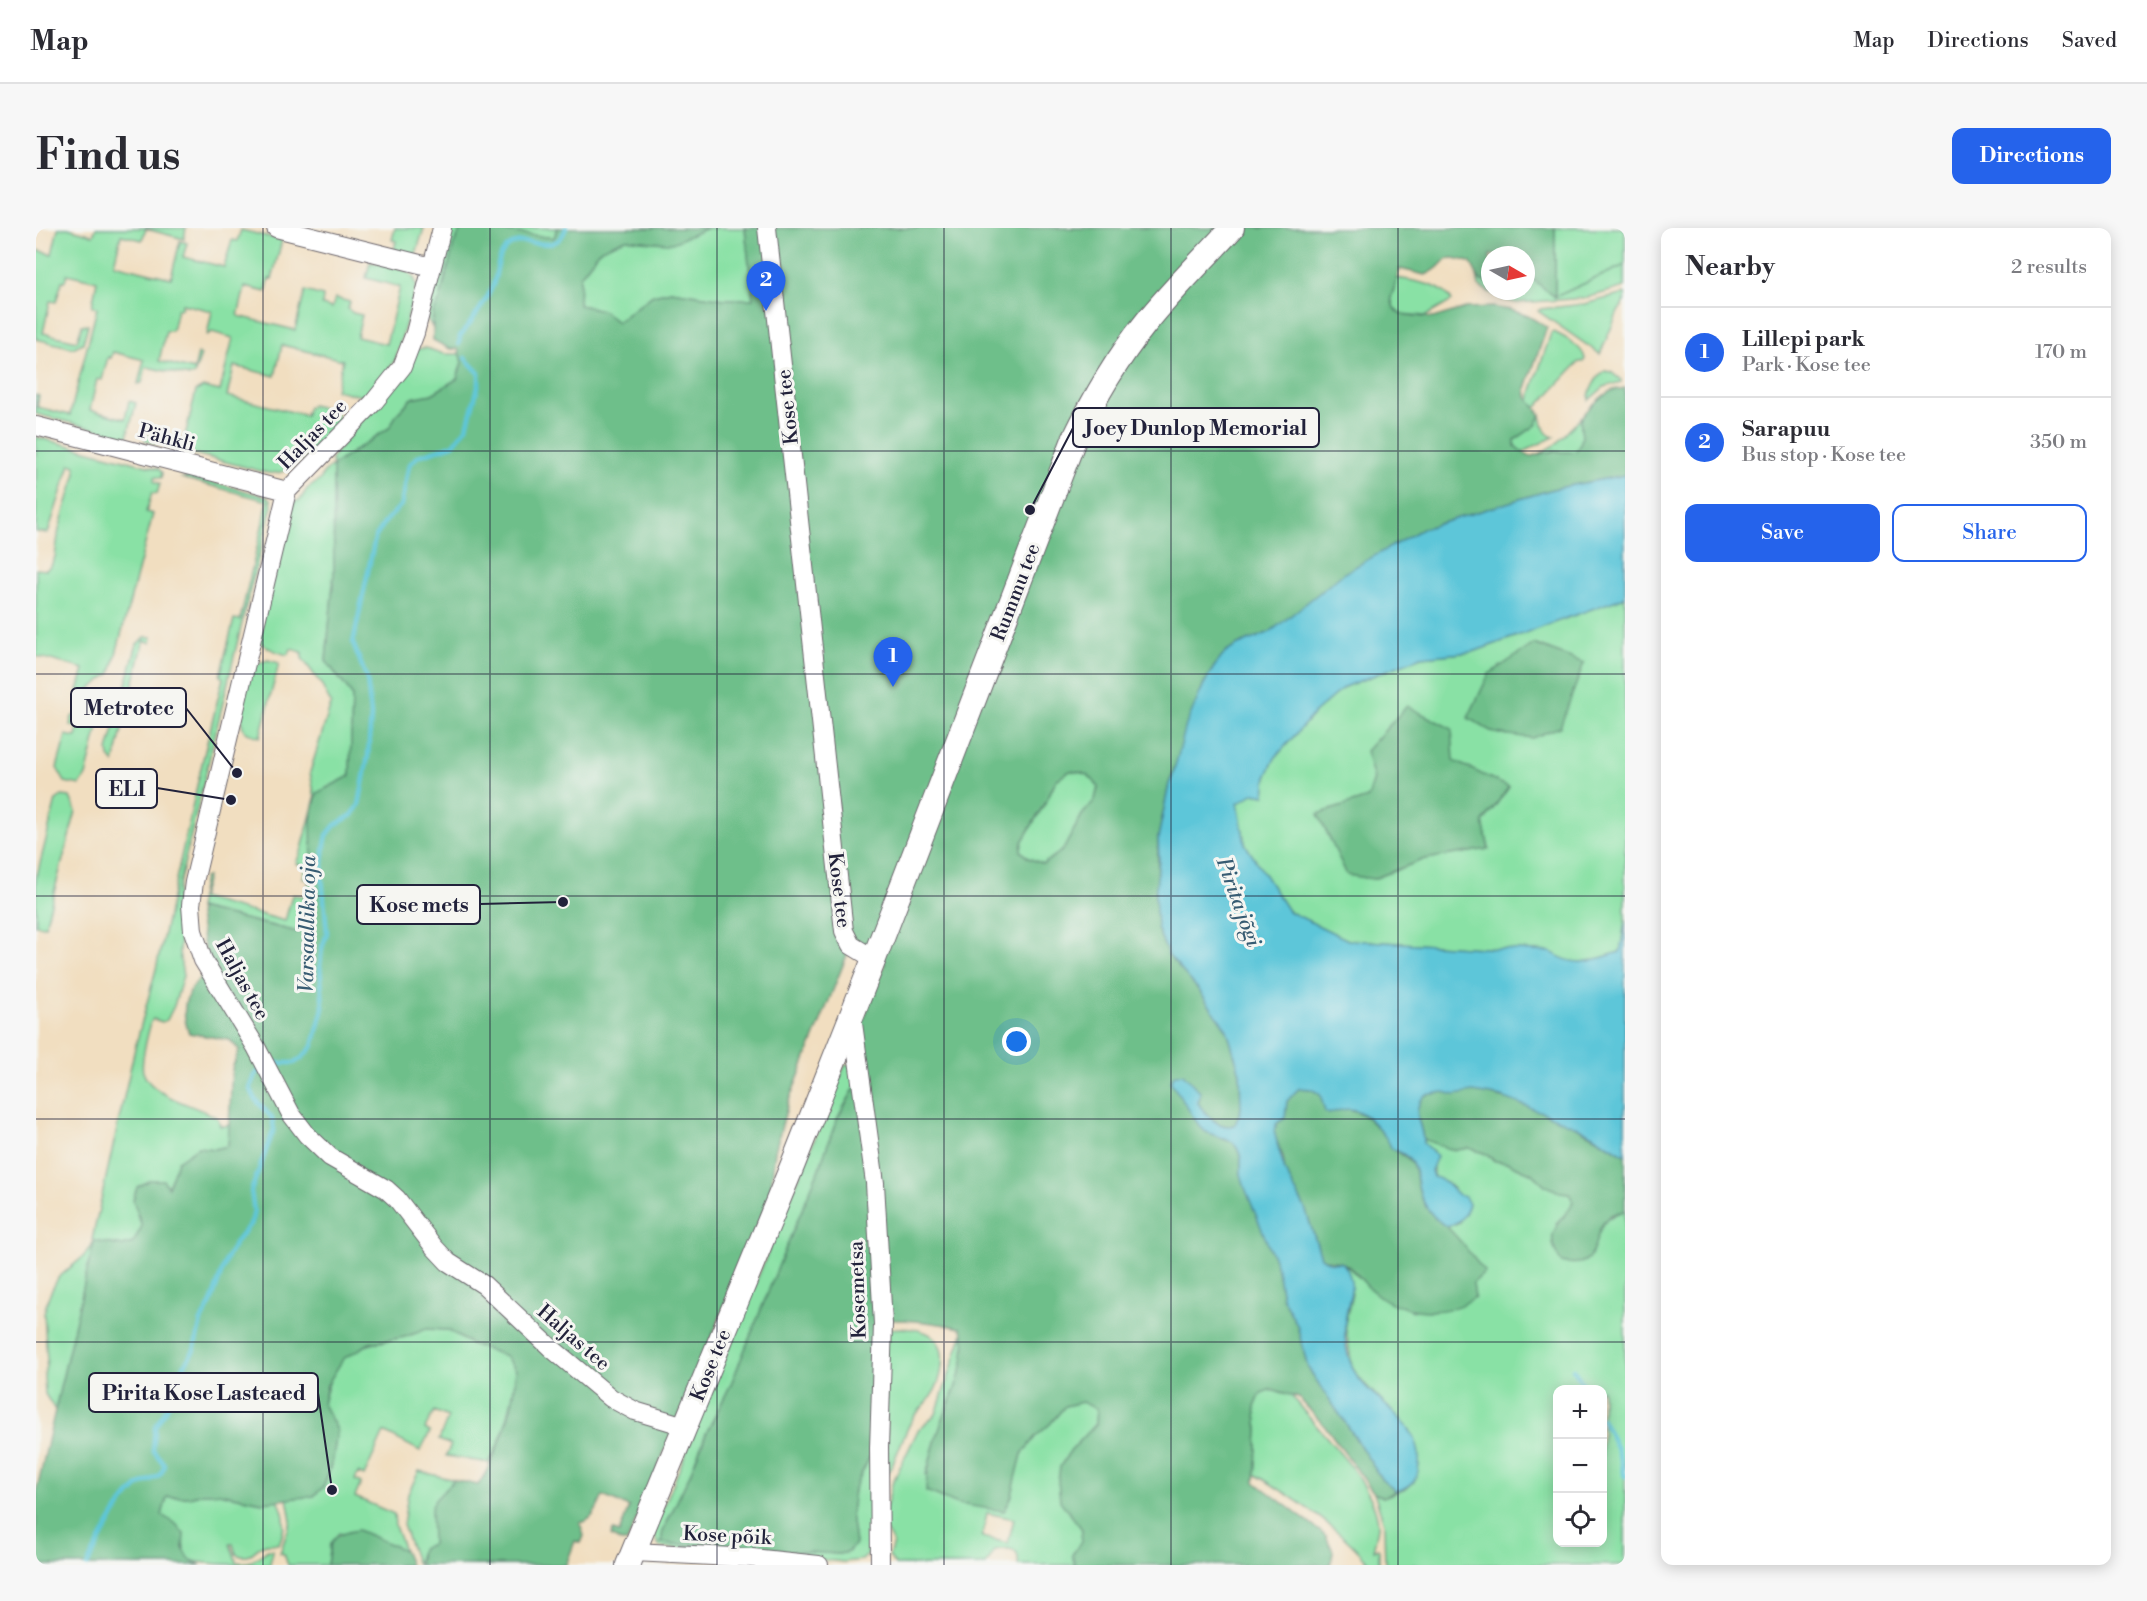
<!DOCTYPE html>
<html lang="en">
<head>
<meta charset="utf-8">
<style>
  :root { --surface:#fff; --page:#f7f7f7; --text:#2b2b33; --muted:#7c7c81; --line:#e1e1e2; --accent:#2563eb }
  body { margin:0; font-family:"Libre Bodoni",serif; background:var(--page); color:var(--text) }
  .controls { position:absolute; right:18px; bottom:18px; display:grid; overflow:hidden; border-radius:12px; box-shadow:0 3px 15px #0003 }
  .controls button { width:54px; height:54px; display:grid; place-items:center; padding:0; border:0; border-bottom:2px solid var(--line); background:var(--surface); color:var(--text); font:30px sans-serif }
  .compass { position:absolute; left:1445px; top:18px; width:54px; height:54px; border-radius:50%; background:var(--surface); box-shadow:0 3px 15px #0003; rotate:99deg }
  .you { position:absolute; left:981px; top:814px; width:21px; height:21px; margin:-15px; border:4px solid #fff; border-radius:50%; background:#1a73e8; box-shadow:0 0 0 9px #1a73e833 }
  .badge { display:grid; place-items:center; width:39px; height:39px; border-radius:50%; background:var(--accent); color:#fff; font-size:20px; font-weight:700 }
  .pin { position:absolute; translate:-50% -50px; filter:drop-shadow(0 2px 3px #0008) }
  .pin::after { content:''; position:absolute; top:32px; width:21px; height:18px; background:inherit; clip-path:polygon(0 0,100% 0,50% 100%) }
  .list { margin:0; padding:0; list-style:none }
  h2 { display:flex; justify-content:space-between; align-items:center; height:78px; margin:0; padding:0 24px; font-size:26px }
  h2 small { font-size:20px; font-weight:400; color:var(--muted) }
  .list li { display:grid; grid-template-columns:39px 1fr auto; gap:18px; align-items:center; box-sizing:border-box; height:90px; padding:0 24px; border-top:2px solid var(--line) }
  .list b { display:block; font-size:22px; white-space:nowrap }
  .list p { margin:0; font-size:20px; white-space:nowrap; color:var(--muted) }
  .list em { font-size:20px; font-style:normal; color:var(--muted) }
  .actions { display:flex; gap:12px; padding:18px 24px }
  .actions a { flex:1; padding:14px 0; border:2px solid var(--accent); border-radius:12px; text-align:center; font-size:21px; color:var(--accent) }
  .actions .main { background:var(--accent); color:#fff }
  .icon { flex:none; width:33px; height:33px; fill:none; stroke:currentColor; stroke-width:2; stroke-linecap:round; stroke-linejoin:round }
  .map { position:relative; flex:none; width:1589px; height:1337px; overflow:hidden; border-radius:12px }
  header { display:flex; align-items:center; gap:36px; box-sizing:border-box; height:84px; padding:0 30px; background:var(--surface); border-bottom:2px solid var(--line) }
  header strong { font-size:28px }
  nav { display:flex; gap:33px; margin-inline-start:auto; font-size:21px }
  .intro { display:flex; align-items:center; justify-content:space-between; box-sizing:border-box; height:144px; padding:0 36px }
  h1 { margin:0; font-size:42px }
  .button { padding:15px 27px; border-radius:12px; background:var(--accent); color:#fff; font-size:21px; font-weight:700 }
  main { display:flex; gap:36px; padding:0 36px }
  aside { flex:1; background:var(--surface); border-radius:12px; box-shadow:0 3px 15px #0003 }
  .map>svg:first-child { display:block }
</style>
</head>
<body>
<header>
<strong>Map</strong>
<nav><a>Map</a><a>Directions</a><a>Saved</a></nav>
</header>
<div class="intro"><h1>Find us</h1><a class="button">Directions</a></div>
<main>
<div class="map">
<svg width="1589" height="1337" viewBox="0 0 1589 1337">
  <rect width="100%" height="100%" fill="#f6f6f2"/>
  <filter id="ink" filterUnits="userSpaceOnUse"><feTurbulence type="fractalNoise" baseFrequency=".0167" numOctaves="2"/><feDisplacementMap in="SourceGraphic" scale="12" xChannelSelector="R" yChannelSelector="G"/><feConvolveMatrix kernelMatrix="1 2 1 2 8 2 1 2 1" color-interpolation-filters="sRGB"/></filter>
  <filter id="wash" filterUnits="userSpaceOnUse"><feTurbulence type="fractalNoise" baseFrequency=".008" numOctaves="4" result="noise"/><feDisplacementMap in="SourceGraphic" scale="24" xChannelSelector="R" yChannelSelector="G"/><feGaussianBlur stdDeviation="1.35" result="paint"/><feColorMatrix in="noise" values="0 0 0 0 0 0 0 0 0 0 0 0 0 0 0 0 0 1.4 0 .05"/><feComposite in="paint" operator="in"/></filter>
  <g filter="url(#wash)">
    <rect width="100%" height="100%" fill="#f1dec0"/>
    <!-- green -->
    <path fill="#89e1a5" stroke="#568270" stroke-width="1.5" fill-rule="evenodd" d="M22,0H32L57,7L60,0H150L148,11L110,1L106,12L85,7L78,36L135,50L144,13L151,15L147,29L188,39L196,12L201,13L205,2L246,12L236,51H233L230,64L209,59L202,88L259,102L269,63L287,68L286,77L296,80L299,70L314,74L312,81L317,85L326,87L321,109L350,116L364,59L330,50L334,34C349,38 381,38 380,59L360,130L347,151L329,169L300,162L307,132L246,117L239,148L198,138L191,168L269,187L272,179L276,177L298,182L303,189L301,196C284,214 258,249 232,245L109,213L110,207L147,216L160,163L167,159L184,163L197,110L176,104L171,107L176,83L146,76L145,81H141L136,103H130L123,133L158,142L162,126L165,127L158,147L153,148L110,139L106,155L102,156L108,132L77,124L75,130L72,129L66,152L61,151L54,182L89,191L93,173L100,175L91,209L0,186V167L3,168L1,179L34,187L61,80L56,78L61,53L31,46L29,53H26L20,74L14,73L7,105L41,113L46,97H52L47,115L37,120L0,111V22L16,26Z
      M359,0H388L379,29L358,22L360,13L356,12Z
      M413,0H521L518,10L443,0L425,2L409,49L404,72L397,85L396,99L391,90Z
      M672,0H709L717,71H688L635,63L617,67L581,94L566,82L543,77L544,48L565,21L590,11L615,14Z
      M1519,0H1589V59L1550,70L1481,75L1467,72L1443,58L1440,42L1444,52L1454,56V63H1490V46L1519,69Z
      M1361,50C1378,53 1407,56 1416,73L1390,88L1364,86L1358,80L1355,70Z
      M1589,66V73L1582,84L1564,126L1502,83L1505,81L1548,76Z
      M1518,104C1529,109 1548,120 1549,131L1547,134H1543L1500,180L1494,174L1495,165L1515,105Z
      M390,120L408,126H424L426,134L421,151L396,166L376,170L361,186L353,200L297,237L298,345L290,433L316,467L314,548L281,565L276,639L273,652L267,650L270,639L260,635L266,621L279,570L274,544L295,476L285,456L266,430V424L255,421L252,427C239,424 229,420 220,411L257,274L264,272L271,261L284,252L287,246L297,237L295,231L380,121Z
      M1569,143L1575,144L1585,152V154L1568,159L1553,172C1552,164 1561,147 1569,143Z
      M1505,187C1507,196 1507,206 1518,209L1486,224L1479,218V212L1500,197Z
      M1546,188C1542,204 1552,206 1540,223L1529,226L1517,223L1498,229L1520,216Z
      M0,209L123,241L126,245L125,250L119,249L118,253L124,256L121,266L116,265L110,284L117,286L75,445L49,465L42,463L48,441L0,428V341L10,342L15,338L19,329L23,301L40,245L39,238L34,236L12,305L0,304Z
      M154,248L232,269L235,271L236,278L212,370L142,661L139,686L144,710L143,724L147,748L138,778L131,792L126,794L117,791L115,794C112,806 104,833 107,844C115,869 162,878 182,890L184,898H190L194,896L192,918L179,921L162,919L142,933L132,959L101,987L106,998L97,1015L87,1018L58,1013L19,1182L9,1166L8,1148L11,1132L8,1086L12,1070L22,1050L48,1028L58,1013L56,1012L99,820L120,741L167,531L187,450L184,448L198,391L204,392L232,273L146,250Z
      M1589,369V695L1584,724C1556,732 1542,742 1515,724L1312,712L1252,683L1209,616L1202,575L1218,565L1229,567L1231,547L1239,530L1279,484L1308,459L1385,429L1437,424ZM1331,523L1473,559L1447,595L1453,621L1389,631L1337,651L1282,586L1332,570L1338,551Z
      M109,409H116L115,415L108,412L78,535L73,529L72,523L101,416Z
      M232,432L243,435L224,509C220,507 214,507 210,504C198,493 213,451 216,437Z
      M61,470L68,471L67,479L50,548L44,557L29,554L21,540L30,507L40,509L42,500L34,497L36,489Z
      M1034,543C1048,544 1055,547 1062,559L1059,572L1046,587L1027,622L1007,636L992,630L985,623L986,614L1011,572L1020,552Z
      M26,568L34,569L40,583L9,698L0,697V651L20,572Z
      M171,649L165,670L249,693L256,667L270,668L262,704L162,680L168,650Z
      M813,836L816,837L821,855L801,891L781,946L751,1017L695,1156L670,1205L654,1246L627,1303L625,1315L803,1326L812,1324L819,1316L815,1286L818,1261L839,1218L836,1323L826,1332L808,1334L709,1324L624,1319L617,1305L807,842L809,837Z
      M1387,911L1411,920L1421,922L1433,920L1448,925L1459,933L1472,935L1497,946L1509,957L1533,965L1538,974L1534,981L1520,996L1555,1028C1563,1005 1563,989 1589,983V1337H1349L1348,1295L1338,1265L1347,1269L1370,1261L1378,1254L1372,1200L1324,1151L1316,1138L1309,1096L1316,1066L1307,1035C1321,1046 1332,1060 1347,1069C1356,1075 1367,1078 1377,1083L1437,1055L1449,1044L1411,999L1424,994C1423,970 1423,957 1397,949V923L1387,915ZM1522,1162H1566V1314H1522Z
      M866,1100C875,1101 885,1101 893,1106C915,1118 906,1154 894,1170C889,1178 881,1183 876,1192C866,1209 861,1230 851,1247L849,1101Z
      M390,1101L412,1102L435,1116L470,1128L480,1142C477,1174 469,1206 453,1235L410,1228L415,1217L403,1212L412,1189L398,1183L389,1201L394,1204L384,1223L348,1204L328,1248L322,1245L319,1252L325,1255L319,1269L358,1286L359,1298L368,1322L349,1315L303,1305L294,1315L291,1337H252L248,1326L244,1325L255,1293L251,1270L278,1268L288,1258L297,1231L301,1202L287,1176C291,1161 295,1142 308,1130C325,1115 347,1114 368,1109C376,1107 383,1104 390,1101Z
      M927,1105C937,1130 912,1176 904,1200C899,1215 895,1231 890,1246L968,1283L975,1270L986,1226L999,1209L1014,1196L1029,1178L1046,1174L1061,1181L1060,1196L1032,1226L1024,1239L1038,1290L1046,1301L1045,1314L1036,1327L1039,1337H982C984,1320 973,1319 959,1322L950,1337H859L853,1328L857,1315L849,1301V1283L856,1256L882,1202L900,1186ZM951,1285L978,1291L972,1315L946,1309Z
      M1231,1162L1254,1166C1280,1202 1337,1250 1342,1295C1343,1305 1337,1313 1338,1322L1342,1320L1343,1322V1337H1334C1309,1303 1255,1268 1219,1246L1222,1202L1219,1179L1225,1165Z
      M383,1243L418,1252L405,1266L396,1316L385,1321L381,1337L367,1297L372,1266Z
      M168,1265H183L226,1274L242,1272C250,1287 250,1299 243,1316C237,1316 232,1315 227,1317C216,1323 214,1333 200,1326L197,1316H194L201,1334C218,1336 219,1330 232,1322H236L234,1337C217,1337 167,1337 155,1332C147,1325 147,1315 147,1306L126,1287L131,1269H153Z"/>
    <!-- forest -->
    <path fill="#6ebf8a" stroke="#487062" stroke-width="1.5" fill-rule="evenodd" d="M443,0L518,10L521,0H672L636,15L615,14L590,11L565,21L544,48L543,77L566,82L581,94L617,67L635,63L688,71H717L709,0H1519V69L1589,37L1519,69L1490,46V27H1454V56L1444,52L1435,35C1401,22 1414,38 1389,47L1364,41L1355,70L1358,80L1364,86L1397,90L1430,80L1457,79L1475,82L1492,88L1511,99L1490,160L1491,169L1505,187L1500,197L1479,212V218C1500,236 1493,225 1515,224C1524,223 1531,225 1540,223C1551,206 1543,208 1545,192C1546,185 1568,166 1575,163C1579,161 1585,161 1589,160V247L1517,261L1386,301L1278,370L1234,404L1200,418L1190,425L1178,439L1168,456L1133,556L1122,610L1121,699L1132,727L1162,761L1191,802L1204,845L1205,881L1199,897C1183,902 1170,887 1162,875L1164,869L1147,846C1155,883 1155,903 1197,914L1205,926V946L1240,1036L1246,1069L1261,1097L1272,1140L1315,1203L1346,1252L1360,1263L1347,1269L1338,1265L1292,1202L1263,1170L1236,1161L1225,1165L1219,1179L1222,1202L1219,1254L1290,1308L1297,1323L1295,1337H1039L1036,1327L1045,1314L1046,1301L1024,1273L1022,1253L1024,1239L1032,1226L1060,1196L1061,1181L1046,1174L1029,1178L1014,1196L999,1209L986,1226L975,1270L968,1283L922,1276L890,1263C890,1241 897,1219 904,1199C913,1173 938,1127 925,1100C897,1094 871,1091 843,1092L839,1218L818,1261L815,1286L819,1316L812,1324L803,1326L625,1315L627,1303L654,1246L670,1206L695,1156L751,1017L781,946L801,891L828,844L825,798L849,736L815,717L752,875L739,923L734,968L591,1314H585L575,1308L577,1303L583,1305L593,1279L567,1268C561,1280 558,1292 544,1295L548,1308L545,1315L539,1313L530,1337H383L385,1321L396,1316L395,1281L399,1272L418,1252L442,1257C456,1238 473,1194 477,1170C479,1161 479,1151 480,1142L470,1128L435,1116L412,1102L390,1101L369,1109L334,1115L307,1131L291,1157L287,1176L301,1202L297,1231L288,1258L278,1268L227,1274L183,1265H167L153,1269H131L126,1287L141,1297L148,1306L147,1320L154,1332L165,1337H0V1265L58,1013L87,1018L97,1015L106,998L97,972L101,959L114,952H127L132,959L142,933L162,919L179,921L192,918L196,841L203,822L194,812L153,805C141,774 154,759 175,738L168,719L162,680L262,704L276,639L275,591L281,565L314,548L316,467L290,433L298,345L297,237L353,200L361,186L376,170L396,166L421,151L426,134L422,121H414L397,112V85L404,72L418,15L425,2ZM1034,543C1048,544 1055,547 1062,559L1059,572L1046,587L1027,622L1007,636L992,630L985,623L986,614L1011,571L1020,552Z
      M1498,416L1548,435L1524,499L1496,510L1458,505L1432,490L1453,446Z
      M1371,478L1416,501L1418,533L1473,559L1447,594L1453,621L1389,631L1337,651L1311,647L1282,586L1332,570L1338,551L1330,523Z
      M1263,860L1275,861L1284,866L1287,875C1317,882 1323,879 1345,904C1350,909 1354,913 1355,920C1389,938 1374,945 1387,973C1392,985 1403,992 1412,1000C1426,1013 1437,1030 1449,1044L1437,1055L1439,1069C1407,1092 1358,1085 1331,1058C1324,1050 1317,1040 1307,1035C1300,1032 1294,1035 1285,1029L1269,980L1249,943L1247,929L1239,909L1238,903L1241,895L1249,890L1251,873Z
      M1408,864C1419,867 1425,864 1435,864C1444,863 1454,867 1463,869C1507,879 1550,903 1589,927V983C1585,984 1579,985 1575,987C1551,1003 1570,1044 1525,1034C1505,1002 1525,998 1537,974L1533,965L1523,964L1509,957L1497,946L1472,935L1459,933L1448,925L1433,920L1421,922L1411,920L1387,911C1385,892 1374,884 1389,867Z
      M322,1302L368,1322L374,1337H291C295,1310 294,1307 322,1302Z"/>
    <!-- water -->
    <path fill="#5dc6d9" stroke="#40748a" stroke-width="1.5" d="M1589,247V369L1437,424L1385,429L1308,459L1279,484L1239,530L1231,547L1229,567L1218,565L1202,575L1209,616L1252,683L1312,712L1515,724C1542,742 1556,732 1584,724L1589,695V927L1552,904L1503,883L1466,869L1437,864L1419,867L1408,864L1389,867C1373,885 1387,895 1387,915L1401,928L1395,943L1397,949C1413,951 1415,967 1429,969L1433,976C1429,989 1424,994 1411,999C1398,991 1387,978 1383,961C1380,950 1381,939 1372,930C1368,925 1360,923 1355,920C1353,912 1348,907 1342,900C1326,882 1316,876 1293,886L1289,884L1284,866L1275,861L1263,860L1251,873L1249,890L1241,895L1238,903L1249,943L1269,980L1285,1029L1293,1034L1307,1035C1324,1058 1310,1073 1309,1097C1308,1109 1311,1127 1316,1138C1330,1175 1393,1191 1382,1243C1380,1255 1372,1260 1360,1263L1346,1252L1315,1203L1272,1140L1261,1097L1246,1069L1240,1036L1209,960L1205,946V926L1197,914L1170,904L1164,899L1134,853L1139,846H1147L1164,864L1162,875C1170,887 1183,902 1199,897L1205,881L1204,845L1191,802L1162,761L1132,727L1121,699L1119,667L1123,632L1122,610L1133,556L1137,547L1150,497L1168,456L1178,439L1189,425L1200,418L1234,404L1308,345L1386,301L1517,261Z"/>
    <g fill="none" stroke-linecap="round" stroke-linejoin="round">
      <!-- stream -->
      <path stroke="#5dc6d9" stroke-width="4.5" d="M423,116L424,108C435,95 451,72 457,57C462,44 460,27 473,18C493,5 519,31 530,0
        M237,835H258L266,830L277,818L287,780L284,737L286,720L291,705L286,649L288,621L291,607L299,597L316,587L323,577L332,528L335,487L331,451L317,415L339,310L349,294L365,277L373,237L382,228L417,217L431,199L443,155V145L429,130
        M148,1138L158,1122L165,1093L175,1075L190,1031L199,1015L215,995L218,983L215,963L238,901L236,890L220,872L214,860L218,849L223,843
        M1537,1141L1551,1162
        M1566,1191L1581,1221L1589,1248
        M51,1337C65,1312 78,1281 99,1261C110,1250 127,1253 128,1236L117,1222L119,1199L135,1173L142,1149"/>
    </g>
  </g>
  <g filter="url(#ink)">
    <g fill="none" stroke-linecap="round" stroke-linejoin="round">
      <defs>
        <path id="minor" d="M240,0L396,39
          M406,0L379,105L366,139L337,175L251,263L158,654L155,677L157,703L167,732L220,819L255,886L271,907L294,929L350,961L361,971L398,1019L412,1034L448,1057L514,1119L575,1170L599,1183L649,1198
          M731,0L808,703L815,717L838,731
          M0,198L251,263
          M816,788L839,955L847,1096L843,1220L844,1337
          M598,1324L716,1330L783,1337"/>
        <path id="major" d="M592,1337L757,936L838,731L1037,214C1057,172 1080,132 1109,96C1136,62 1167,32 1196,0"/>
      </defs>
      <!-- minor casing -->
      <use href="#minor" stroke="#6a646a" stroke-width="20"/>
      <!-- major casing -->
      <use href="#major" stroke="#6a646a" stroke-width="26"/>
      <!-- minor -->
      <use href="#minor" stroke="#fff" stroke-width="18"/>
      <!-- major -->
      <use href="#major" stroke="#fff" stroke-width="24"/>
    </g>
  </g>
  <!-- grid -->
  <path fill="none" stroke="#22223b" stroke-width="1.5" stroke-opacity="0.55" d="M227,0V1337M454,0V1337M681,0V1337M908,0V1337M1135,0V1337M1362,0V1337M0,223H1589M0,446H1589M0,668H1589M0,891H1589M0,1114H1589"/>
  <g text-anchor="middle" stroke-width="6" stroke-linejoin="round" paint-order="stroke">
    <!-- street labels -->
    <g font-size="20" fill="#22223b" stroke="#f6f6f2">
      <text transform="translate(751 179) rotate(-96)" y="7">Kose tee</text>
      <text transform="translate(276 206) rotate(-46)" y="7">Haljas tee</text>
      <text transform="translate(131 209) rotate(15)" y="7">Pähkli</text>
      <text transform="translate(979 364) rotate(-69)" y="7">Rummu tee</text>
      <text transform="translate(804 662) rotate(83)" y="7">Kose tee</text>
      <text transform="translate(207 751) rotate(61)" y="7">Haljas tee</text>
      <text transform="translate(821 1062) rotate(-92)" y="7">Kosemetsa</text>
      <text transform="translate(538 1109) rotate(41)" y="7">Haljas tee</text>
      <text transform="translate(674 1137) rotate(-68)" y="7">Kose tee</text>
      <text transform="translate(691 1307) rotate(3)" y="7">Kose põik</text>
    </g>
    <!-- water labels -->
    <g font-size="21" font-style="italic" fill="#375b72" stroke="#f6f6f2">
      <text transform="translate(1203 674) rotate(70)" y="7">Pirita jõgi</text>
      <text transform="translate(271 696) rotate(-89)" y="7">Varsaallika oja</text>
    </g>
  </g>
  <!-- callouts -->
  <path fill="none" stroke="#22223b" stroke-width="2" d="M994 282L1037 200M201 545L150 480M195 572L121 560M527 674L444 676M296 1262L282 1165"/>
  <g fill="#22223b" stroke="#f6f6f2" stroke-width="2">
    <circle cx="994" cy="282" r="6"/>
    <circle cx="201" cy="545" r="6"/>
    <circle cx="195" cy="572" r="6"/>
    <circle cx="527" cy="674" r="6"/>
    <circle cx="296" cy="1262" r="6"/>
  </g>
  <g fill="#f6f6f2" stroke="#22223b" stroke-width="2">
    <rect x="1037" y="180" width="246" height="39" rx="6"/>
    <rect x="35" y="460" width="115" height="39" rx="6"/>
    <rect x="60" y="541" width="61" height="39" rx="6"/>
    <rect x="321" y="657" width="123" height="39" rx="6"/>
    <rect x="53" y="1145" width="229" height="39" rx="6"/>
  </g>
  <g font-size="21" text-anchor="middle" font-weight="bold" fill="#22223b">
    <text x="1160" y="207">Joey Dunlop Memorial</text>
    <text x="93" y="487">Metrotec</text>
    <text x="91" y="568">ELI</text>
    <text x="383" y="684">Kose mets</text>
    <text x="168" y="1172">Pirita Kose Lasteaed</text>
  </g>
</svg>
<div class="controls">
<button>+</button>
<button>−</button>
<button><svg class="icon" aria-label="locate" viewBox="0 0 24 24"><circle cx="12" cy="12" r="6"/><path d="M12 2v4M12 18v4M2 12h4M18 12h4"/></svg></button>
</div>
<svg class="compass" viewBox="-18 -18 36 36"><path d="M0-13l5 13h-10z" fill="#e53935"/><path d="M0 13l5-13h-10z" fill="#7c7c81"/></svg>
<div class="you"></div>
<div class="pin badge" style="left:857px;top:459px">1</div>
<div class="pin badge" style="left:730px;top:83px">2</div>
</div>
<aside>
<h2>Nearby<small>2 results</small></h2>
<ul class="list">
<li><span class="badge">1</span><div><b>Lillepi park</b><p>Park · Kose tee</p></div><em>170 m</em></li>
<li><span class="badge">2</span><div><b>Sarapuu</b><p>Bus stop · Kose tee</p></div><em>350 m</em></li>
</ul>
<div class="actions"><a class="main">Save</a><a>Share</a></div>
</aside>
</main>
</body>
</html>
